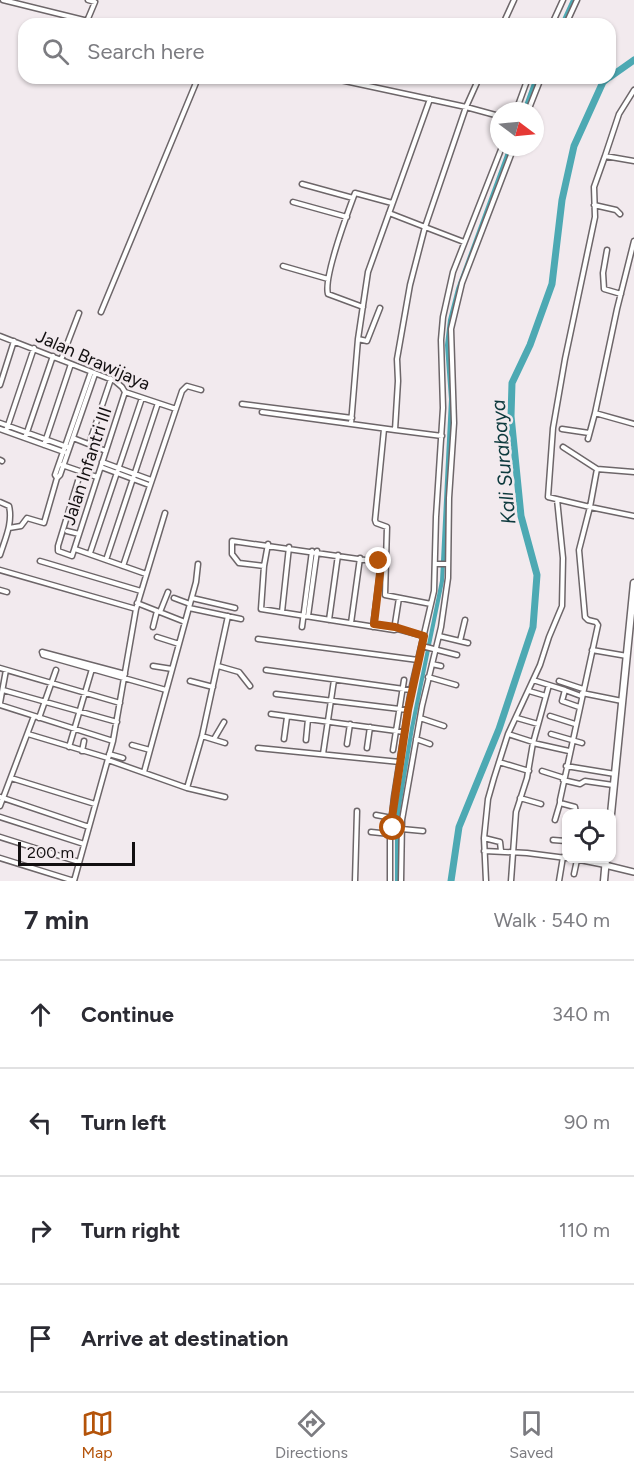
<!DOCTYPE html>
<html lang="en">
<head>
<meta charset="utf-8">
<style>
  :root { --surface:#fff; --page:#f2f2f3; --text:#2b2b33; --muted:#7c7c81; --line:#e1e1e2; --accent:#b45309 }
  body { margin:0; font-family:Figtree,sans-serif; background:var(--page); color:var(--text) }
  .controls { position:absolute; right:18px; bottom:18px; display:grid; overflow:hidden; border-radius:12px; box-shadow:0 2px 4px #0004 }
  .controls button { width:54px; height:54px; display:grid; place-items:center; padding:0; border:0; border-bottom:2px solid var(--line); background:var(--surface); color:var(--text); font:30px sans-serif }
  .compass { position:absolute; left:490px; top:102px; width:54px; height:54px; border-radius:50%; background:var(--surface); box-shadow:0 2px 4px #0004; rotate:106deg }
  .scale { position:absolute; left:18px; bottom:15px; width:117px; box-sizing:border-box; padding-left:6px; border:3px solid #120f10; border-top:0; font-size:16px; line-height:21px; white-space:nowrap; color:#120f10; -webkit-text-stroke:4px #f2eaee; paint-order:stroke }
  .stop { position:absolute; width:18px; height:18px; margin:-14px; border:4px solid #b45309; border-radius:50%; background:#fff }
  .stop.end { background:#b45309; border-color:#fff; box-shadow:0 2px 6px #0008 }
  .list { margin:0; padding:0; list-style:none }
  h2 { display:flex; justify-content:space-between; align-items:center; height:78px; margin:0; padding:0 24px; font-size:26px }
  h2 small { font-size:20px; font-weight:400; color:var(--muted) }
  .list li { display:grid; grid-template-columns:39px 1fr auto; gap:18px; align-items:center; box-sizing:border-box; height:108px; padding:0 24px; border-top:2px solid var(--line) }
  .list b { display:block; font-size:22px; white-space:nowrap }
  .list em { font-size:20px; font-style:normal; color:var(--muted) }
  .icon { flex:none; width:33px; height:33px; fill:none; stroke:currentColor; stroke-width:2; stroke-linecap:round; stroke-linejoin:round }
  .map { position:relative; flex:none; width:634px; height:881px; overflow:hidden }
  .search { position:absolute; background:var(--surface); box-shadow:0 2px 4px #0004; left:18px; right:18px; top:18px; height:66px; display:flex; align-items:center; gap:15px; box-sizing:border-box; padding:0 21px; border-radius:18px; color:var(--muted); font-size:22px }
  .sheet { height:510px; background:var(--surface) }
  nav { display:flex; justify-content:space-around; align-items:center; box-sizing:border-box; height:84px; border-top:2px solid var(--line); background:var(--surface); font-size:16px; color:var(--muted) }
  nav a { display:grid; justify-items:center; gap:3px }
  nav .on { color:var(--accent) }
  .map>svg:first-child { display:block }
</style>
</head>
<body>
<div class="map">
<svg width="634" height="881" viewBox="0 0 634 881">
  <rect width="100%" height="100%" fill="#f2eaee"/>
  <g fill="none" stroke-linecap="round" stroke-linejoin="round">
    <!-- canal -->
    <path stroke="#4da9b3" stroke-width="4" d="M562,24L573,0
      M524,111L536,78
      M397,881V819L412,728L442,581L451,399L447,345L450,320L458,289L510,147"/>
    <!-- river -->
    <path stroke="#4da9b3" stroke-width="7" d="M610,77L634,60
      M451,881L459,827L499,729L533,627L537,575L521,516L511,416L512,383L530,345L552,284L562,200L574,146L603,82L608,78"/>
    <defs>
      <path id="street" d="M3,0L100,24
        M87,21L95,2L88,0
        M503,24L514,0
        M552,24L563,0
        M566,24L577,0
        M331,78L466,107L499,116
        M634,90L619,114L605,156L634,161
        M516,111L528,78
        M528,111L541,78
        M302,184L353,198
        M293,202L347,217
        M594,205L616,210L620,214
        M389,213L425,227L410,285L397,359L398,381L395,430L442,436
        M634,241L617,309L595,413L634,424
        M464,242L425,227L466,107L479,78
        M607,250L603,273L604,289L621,294
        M283,266L328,279
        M363,307L328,294C323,277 348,212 355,193L392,203
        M101,312L198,78
        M0,336L115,381L122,387L125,392L176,409
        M358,339L367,341L380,308
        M61,360L79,313
        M91,372L55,475L57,478L60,475L95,374
        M0,385L14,341
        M242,404L352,418
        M262,412L351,424
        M0,423L67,447
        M0,429L64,452
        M384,429L375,520L376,523L387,527L385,595L431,604
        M562,429L589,433
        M395,430L351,424L358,339L368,272L430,99
        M6,431L34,348
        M25,438L53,356
        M73,438L106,451
        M588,439L595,413
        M89,444L111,379
        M44,445L71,364
        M563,447L597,469L590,507L634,516
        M0,460L2,461
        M102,462L151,480
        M62,465L97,477
        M101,467L149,485
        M597,469L634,472
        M81,471L58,546V551L72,556L125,392
        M0,502L9,506C13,523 5,539 0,555
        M9,528L21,526L27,518L44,523L57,478
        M67,531L79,534
        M268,544L264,566L261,609L394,630L398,629
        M75,549L146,574
        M90,553L142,398
        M106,560L158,403
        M40,561L141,591
        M436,564H447
        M123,566L182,391L187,386L201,390
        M264,566L239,563L232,554V541L379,562L381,565L373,627
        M0,570L136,609
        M0,590L7,592
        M174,598L190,604
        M192,598L235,608
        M137,603L185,622
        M189,608L241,619
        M160,612L168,592
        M282,612L289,547
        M308,616L317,551
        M329,620L338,555
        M351,623L360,558
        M153,627L157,611
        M302,627L312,551
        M398,629L424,636
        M394,630L399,598
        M439,636L468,643
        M157,637L179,644
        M258,639L418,660
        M460,641L465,620
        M422,646L457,655
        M592,650L627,656
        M432,664L441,666
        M153,666L172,669
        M218,666L239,672L250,686
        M0,668L120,703
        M266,670L411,690
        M125,674L42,652L43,655L166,690
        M428,677L456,685
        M533,680L565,690
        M190,681L213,687
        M559,681L583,689
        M3,690L117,722
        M529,691L546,696
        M582,693L622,701
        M276,694L408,710
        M0,703L6,670
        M0,705L113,741
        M579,707L562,701L565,690L581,696
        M271,714L404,732
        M550,716L575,724
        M39,718L56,670
        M420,718L444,726
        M517,718L538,724
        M28,734L108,758
        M508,734L533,742
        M551,734L582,743
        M202,736L225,743
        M214,739L224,722
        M284,739L287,717
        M416,739L430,744
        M306,740L308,719
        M533,743L569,751
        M347,744L350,724
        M132,745L150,750
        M69,747L92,669
        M258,748L400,762
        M367,748L370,727
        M393,750L404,680
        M82,751L84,741
        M109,754L123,758
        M323,754L334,680
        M108,760L187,788L225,797
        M499,762L529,771
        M566,766L615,774
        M542,771L564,778
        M144,772L196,582L198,564
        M11,778L95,804
        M563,780L580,784L585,781L613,785
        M187,788L202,736L228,616
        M0,797L89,827
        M520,798L541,804
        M0,806L34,716
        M576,814L575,807L560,803V800L598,625L596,622L588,620L585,617L579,550L590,507L548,497L553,428L565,359L595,217L594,187L605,156
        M376,815L392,818
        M0,817L84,844
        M555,820L560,803
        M391,828L423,831
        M371,832L390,834
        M0,837L79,862
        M484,838L500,842L501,851
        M553,840L566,841
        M484,851L527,853L566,858
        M0,858L74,881
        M570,858L605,865
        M574,874L577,860
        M74,881L113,741L136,609L165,513
        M355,881L357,811
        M390,881V834L394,797L411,690L434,591L436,517L443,408L441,340L443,317L453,272L502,147
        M401,881L402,820L422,706L441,627L448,578L449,498L454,423L451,329L462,283L514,147
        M486,881L484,838L488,799L494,778L508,734L540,665L549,637L562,606L563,558L557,499
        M511,881L516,812L527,778L533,743L549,685
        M559,881L563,857"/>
      <path id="secondary" d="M605,865L634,872"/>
      <path id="primary" d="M611,814L634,583
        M604,881L606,858"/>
    </defs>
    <!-- street casing -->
    <use href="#street" stroke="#6d6669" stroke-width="7"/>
    <!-- secondary casing -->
    <use href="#secondary" stroke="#6d6669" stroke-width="8"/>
    <!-- primary casing -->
    <use href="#primary" stroke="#6d6669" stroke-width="9"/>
    <!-- street -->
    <use href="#street" stroke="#fff" stroke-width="4"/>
    <!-- secondary -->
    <use href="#secondary" stroke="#fff" stroke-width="5"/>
    <!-- primary -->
    <use href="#primary" stroke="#fff" stroke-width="6"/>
  </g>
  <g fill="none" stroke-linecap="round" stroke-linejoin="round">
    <!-- route -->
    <path stroke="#b45309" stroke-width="8" d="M379,561L381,565L374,624L395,627L424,636L408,710L392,818L391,828H393"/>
  </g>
  <g text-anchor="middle" stroke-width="5" stroke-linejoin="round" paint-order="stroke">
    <!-- street labels -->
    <g font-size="18" fill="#120f10" stroke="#f2eaee">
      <text transform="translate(93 360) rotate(24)" y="6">Jalan Brawijaya</text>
      <text transform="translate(87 466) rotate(-72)" y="6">Jalan Infantri III</text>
    </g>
    <!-- water labels -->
    <g font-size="20" font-style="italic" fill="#0c393d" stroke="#f2eaee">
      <text transform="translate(503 462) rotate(-95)" y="7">Kali Surabaya</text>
    </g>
  </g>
</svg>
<div class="controls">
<button><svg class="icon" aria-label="locate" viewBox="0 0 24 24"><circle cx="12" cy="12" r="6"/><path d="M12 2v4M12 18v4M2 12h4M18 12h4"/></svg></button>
</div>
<svg class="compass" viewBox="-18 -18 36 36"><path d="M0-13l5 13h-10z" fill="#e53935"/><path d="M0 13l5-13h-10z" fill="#7c7c81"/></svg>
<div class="scale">200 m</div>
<div class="stop" style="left:393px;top:828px"></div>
<div class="stop end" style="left:379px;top:561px"></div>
<div class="search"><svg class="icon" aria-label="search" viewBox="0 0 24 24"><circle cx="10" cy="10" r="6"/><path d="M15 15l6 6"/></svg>Search here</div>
</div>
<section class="sheet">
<h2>7 min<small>Walk · 540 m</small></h2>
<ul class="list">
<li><svg class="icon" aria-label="ahead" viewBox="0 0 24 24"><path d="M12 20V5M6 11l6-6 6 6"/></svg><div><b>Continue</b></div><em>340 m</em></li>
<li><svg class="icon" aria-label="left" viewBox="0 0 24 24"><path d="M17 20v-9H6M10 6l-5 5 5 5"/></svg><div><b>Turn left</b></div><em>90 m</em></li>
<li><svg class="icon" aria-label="right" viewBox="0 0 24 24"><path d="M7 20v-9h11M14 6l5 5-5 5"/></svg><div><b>Turn right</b></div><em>110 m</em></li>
<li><svg class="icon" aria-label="arrive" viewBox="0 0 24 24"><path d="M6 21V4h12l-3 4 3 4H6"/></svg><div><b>Arrive at destination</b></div></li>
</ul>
</section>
<nav>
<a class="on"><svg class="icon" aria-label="map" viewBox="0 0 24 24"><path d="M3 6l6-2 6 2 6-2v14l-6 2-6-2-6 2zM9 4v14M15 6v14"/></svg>Map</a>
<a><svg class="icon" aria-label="directions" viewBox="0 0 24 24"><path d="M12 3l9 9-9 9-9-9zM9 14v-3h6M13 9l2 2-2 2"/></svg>Directions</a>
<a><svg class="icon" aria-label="saved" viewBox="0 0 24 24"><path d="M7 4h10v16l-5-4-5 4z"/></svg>Saved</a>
</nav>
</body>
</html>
